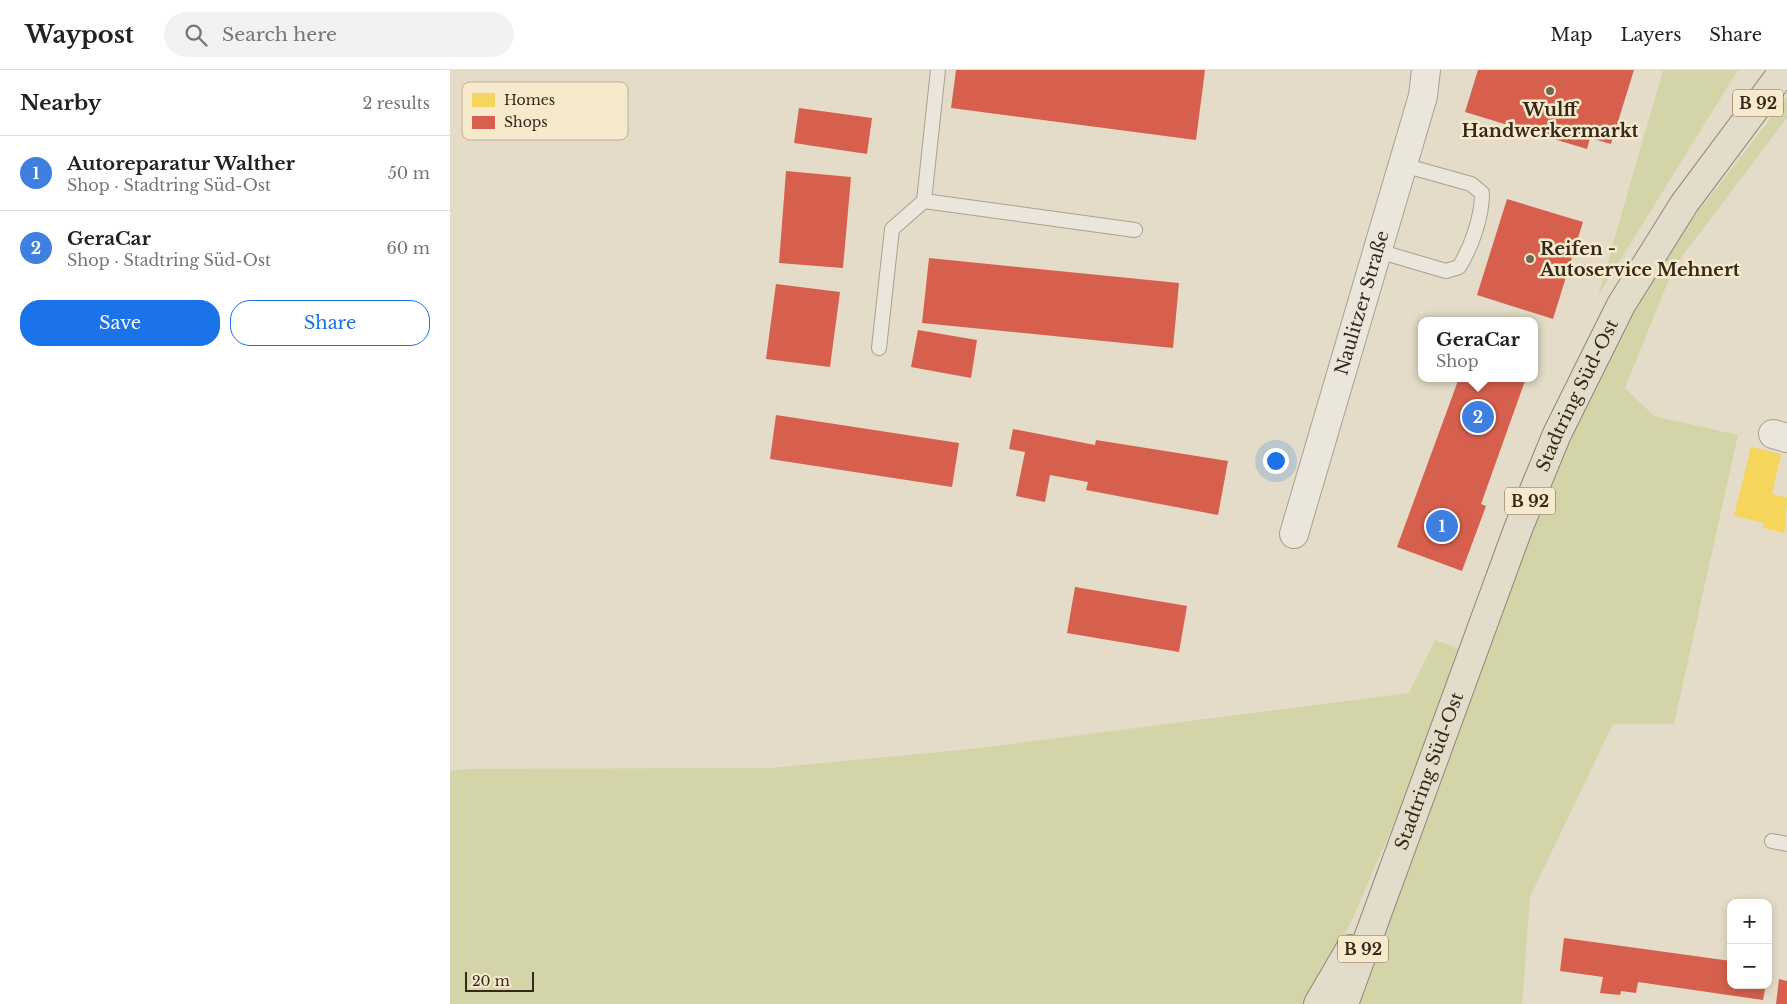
<!DOCTYPE html>
<html lang="en">
<head>
<meta charset="utf-8">
<style>
  :root { --surface:#fff; --page:#f2f2f2; --text:#222; --muted:#767676; --line:#e0e0e0; --accent:#1a73e8 }
  body { margin:0; font-family:"Libre Baskerville",serif; background:var(--page); color:var(--text) }
  .controls { position:absolute; right:15px; bottom:15px; display:grid; overflow:hidden; border-radius:10px; box-shadow:0 2px 8px #0003 }
  .controls button { width:45px; height:45px; display:grid; place-items:center; padding:0; border:0; border-bottom:1px solid var(--line); background:var(--surface); color:var(--text); font:25px sans-serif }
  .scale { position:absolute; left:15px; bottom:12px; width:69px; box-sizing:border-box; padding-left:5px; border:2px solid #36281b; border-top:0; font-size:14px; line-height:18px; white-space:nowrap; color:#36281b; -webkit-text-stroke:4px #f7eacc; paint-order:stroke }
  .you { position:absolute; left:825px; top:390px; width:18px; height:18px; margin:-12px; border:4px solid #fff; border-radius:50%; background:#1a73e8; box-shadow:0 0 0 8px #1a73e833 }
  .badge { display:grid; place-items:center; width:32px; height:32px; border-radius:50%; background:var(--accent); color:#fff; font-size:16px; font-weight:700 }
  .pin { position:absolute; translate:-50% -50%; border:2px solid #fff; box-shadow:0 1px 5px #0006 }
  .popup { position:absolute; left:968px; top:247px; width:120px; height:65px; box-sizing:border-box; display:grid; place-content:center; border-radius:10px; background:var(--surface); filter:drop-shadow(0 1px 4px #0005); font-size:16px; white-space:nowrap; color:var(--muted) }
  .popup b { font-size:19px; color:var(--text) }
  .popup::after { content:''; position:absolute; left:50%; top:100%; margin-left:-10px; border:10px solid transparent; border-top-color:var(--surface) }
  .list { margin:0; padding:0; list-style:none }
  h2 { display:flex; justify-content:space-between; align-items:center; height:65px; margin:0; padding:0 20px; font-size:21px }
  h2 small { font-size:16px; font-weight:400; color:var(--muted) }
  .list li { display:grid; grid-template-columns:32px 1fr auto; gap:15px; align-items:center; box-sizing:border-box; height:75px; padding:0 20px; border-top:1px solid var(--line) }
  .list b { display:block; font-size:19px; white-space:nowrap }
  .list p { margin:0; font-size:16px; white-space:nowrap; color:var(--muted) }
  .list em { font-size:16px; font-style:normal; color:var(--muted) }
  .actions { display:flex; gap:10px; padding:15px 20px }
  .actions a { flex:1; padding:11px 0; border:1px solid var(--accent); border-radius:20px; text-align:center; font-size:18px; color:var(--accent) }
  .actions .main { background:var(--accent); color:#fff }
  .icon { flex:none; width:28px; height:28px; fill:none; stroke:currentColor; stroke-width:2; stroke-linecap:round; stroke-linejoin:round }
  .map { position:relative; flex:none; width:1337px; height:934px; overflow:hidden }
  header { display:flex; align-items:center; gap:30px; box-sizing:border-box; height:70px; padding:0 25px; background:var(--surface); border-bottom:1px solid var(--line) }
  header strong { font-size:24px }
  nav { display:flex; gap:28px; margin-inline-start:auto; font-size:18px }
  .search { width:350px; height:45px; background:var(--page); display:flex; align-items:center; gap:12px; box-sizing:border-box; padding:0 18px; border-radius:28px; color:var(--muted); font-size:19px }
  main { display:flex }
  aside { flex:1; background:var(--surface) }
  .map>svg:first-child { display:block }
</style>
</head>
<body>
<header>
<strong>Waypost</strong>
<div class="search"><svg class="icon" aria-label="search" viewBox="0 0 24 24"><circle cx="10" cy="10" r="6"/><path d="M15 15l6 6"/></svg>Search here</div>
<nav><a>Map</a><a>Layers</a><a>Share</a></nav>
</header>
<main>
<aside>
<h2>Nearby<small>2 results</small></h2>
<ul class="list">
<li><span class="badge" style="background:#3f7fe0">1</span><div><b>Autoreparatur Walther</b><p>Shop · Stadtring Süd-Ost</p></div><em>50 m</em></li>
<li><span class="badge" style="background:#3f7fe0">2</span><div><b>GeraCar</b><p>Shop · Stadtring Süd-Ost</p></div><em>60 m</em></li>
</ul>
<div class="actions"><a class="main">Save</a><a>Share</a></div>
</aside>
<div class="map">
<svg width="1337" height="934" viewBox="0 0 1337 934">
  <rect width="100%" height="100%" fill="#e4dcc8"/>
  <!-- green -->
  <path fill="#d4d4a9" d="M1213,0H1288L1148,226Z
    M1337,27V48L1224,197L1175,318L1204,346L1288,365L1224,654H1163L1080,827L1072,934H904L1090,429L1153,290L1206,196Z
    M985,570L1010,579L963,709L902,850L854,934H0V701L16,699L320,698L521,679L959,623Z"/>
  <!-- homes -->
  <path fill="#f6d55c" d="M1301,377L1331,384L1322,424L1337,428L1335,463L1313,458L1314,453L1284,446Z"/>
  <!-- shops -->
  <path fill="#d6604d" d="M506,0H755L746,70L501,38Z
    M1028,0H1184L1161,74L1140,68L1137,79L1015,42Z
    M349,38L422,48L417,84L344,73Z
    M336,101L401,107L393,198L329,193Z
    M1057,129L1133,152L1103,249L1027,225Z
    M479,188L729,213L723,278L472,253Z
    M326,214L390,222L380,297L316,289Z
    M468,260L527,270L521,308L461,297Z
    M1009,308H1076L1031,434L1036,436L1012,501L947,477Z
    M326,345L509,373L502,417L320,389Z
    M563,359L645,375L646,370L778,391L768,445L636,420L638,412L600,405L595,432L566,426L575,382L559,379Z
    M625,517L737,536L729,582L617,563Z
    M1114,868L1281,891V915H1316L1313,930L1188,912L1186,923L1171,921L1170,925L1150,923L1153,907L1110,901Z
    M1329,909L1337,911V934H1326Z"/>
  <g fill="none" stroke-linecap="round" stroke-linejoin="round">
    <defs>
      <path id="lane" d="M488,0L474,131L685,160
        M928,181L996,201L1009,197C1022,176 1032,147 1032,123L1021,114L953,95
        M429,278L442,159L474,131
        M1322,771L1337,774"/>
      <g id="street">
        <path d="M1323,364L1337,368"/>
        <path id="s1" d="M844,464L973,26L976,0"/>
      </g>
      <g id="primary">
        <path d="M868,934L900,879"/>
        <path id="s2" d="M894,934L1068,459L1107,364L1171,235L1234,134L1334,0"/>
      </g>
    </defs>
    <!-- lane casing -->
    <use href="#lane" stroke="#a8a092" stroke-width="16"/>
    <!-- street casing -->
    <use href="#street" stroke="#a8a092" stroke-width="30"/>
    <!-- primary casing -->
    <use href="#primary" stroke="#8e8679" stroke-width="30"/>
    <!-- lane -->
    <use href="#lane" stroke="#ebe6db" stroke-width="14"/>
    <!-- street -->
    <use href="#street" stroke="#ebe6db" stroke-width="28"/>
    <!-- primary -->
    <use href="#primary" stroke="#e3dccb" stroke-width="28"/>
  </g>
  <!-- markers -->
  <g fill="#736758" stroke="#f7eacc" stroke-width="2">
    <circle cx="1100" cy="21" r="5"/>
    <circle cx="1080" cy="189" r="5"/>
  </g>
  <g text-anchor="middle" stroke-width="5" stroke-linejoin="round" paint-order="stroke">
    <!-- shield labels -->
    <g fill="#f7eacc" stroke="#706250" stroke-width="1">
      <rect x="1283" y="19.5" width="50" height="27" rx="4"/>
      <rect x="1055" y="417.5" width="50" height="27" rx="4"/>
      <rect x="888" y="865.5" width="50" height="27" rx="4"/>
    </g>
    <g font-size="16" font-weight="bold" fill="#36281b">
      <text x="1308" y="39">B 92</text>
      <text x="1080" y="437">B 92</text>
      <text x="913" y="885">B 92</text>
    </g>
    <!-- poi labels -->
    <g font-size="18" font-weight="bold" fill="#36281b" stroke="#f7eacc">
      <text x="1100" y="46">Wulff<tspan x="1100" dy="21">Handwerkermarkt</tspan></text>
      <text x="1090" y="185" text-anchor="start">Reifen -<tspan x="1090" dy="21">Autoservice Mehnert</tspan></text>
    </g>
    <!-- street labels -->
    <g font-size="18" fill="#36281b" stroke="#f7eacc">
      <text dy="6" stroke="none"><textPath href="#s1" startOffset="241">Naulitzer Straße</textPath></text>
      <text dy="6" stroke="none"><textPath href="#s2" startOffset="652">Stadtring Süd-Ost</textPath></text>
      <text dy="6" stroke="none"><textPath href="#s2" startOffset="248">Stadtring Süd-Ost</textPath></text>
    </g>
  </g>
  <!-- legend -->
  <rect x="12" y="12" width="166" height="58" rx="8" fill="#f7eacc" stroke="#bdb097" stroke-width="1"/>
  <rect x="22" y="23" width="23" height="14" fill="#f6d55c"/>
  <rect x="22" y="46" width="23" height="13" fill="#d6604d"/>
  <g font-size="14" fill="#36281b">
    <text x="54" y="35">Homes</text>
    <text x="54" y="57">Shops</text>
  </g>
</svg>
<div class="controls">
<button>+</button>
<button>−</button>
</div>
<div class="scale">20 m</div>
<div class="you"></div>
<div class="pin badge" style="left:992px;top:456px;background:#3f7fe0">1</div>
<div class="pin badge" style="left:1028px;top:347px;background:#3f7fe0">2</div>
<div class="popup"><b>GeraCar</b>Shop</div>
</div>
</main>
</body>
</html>
